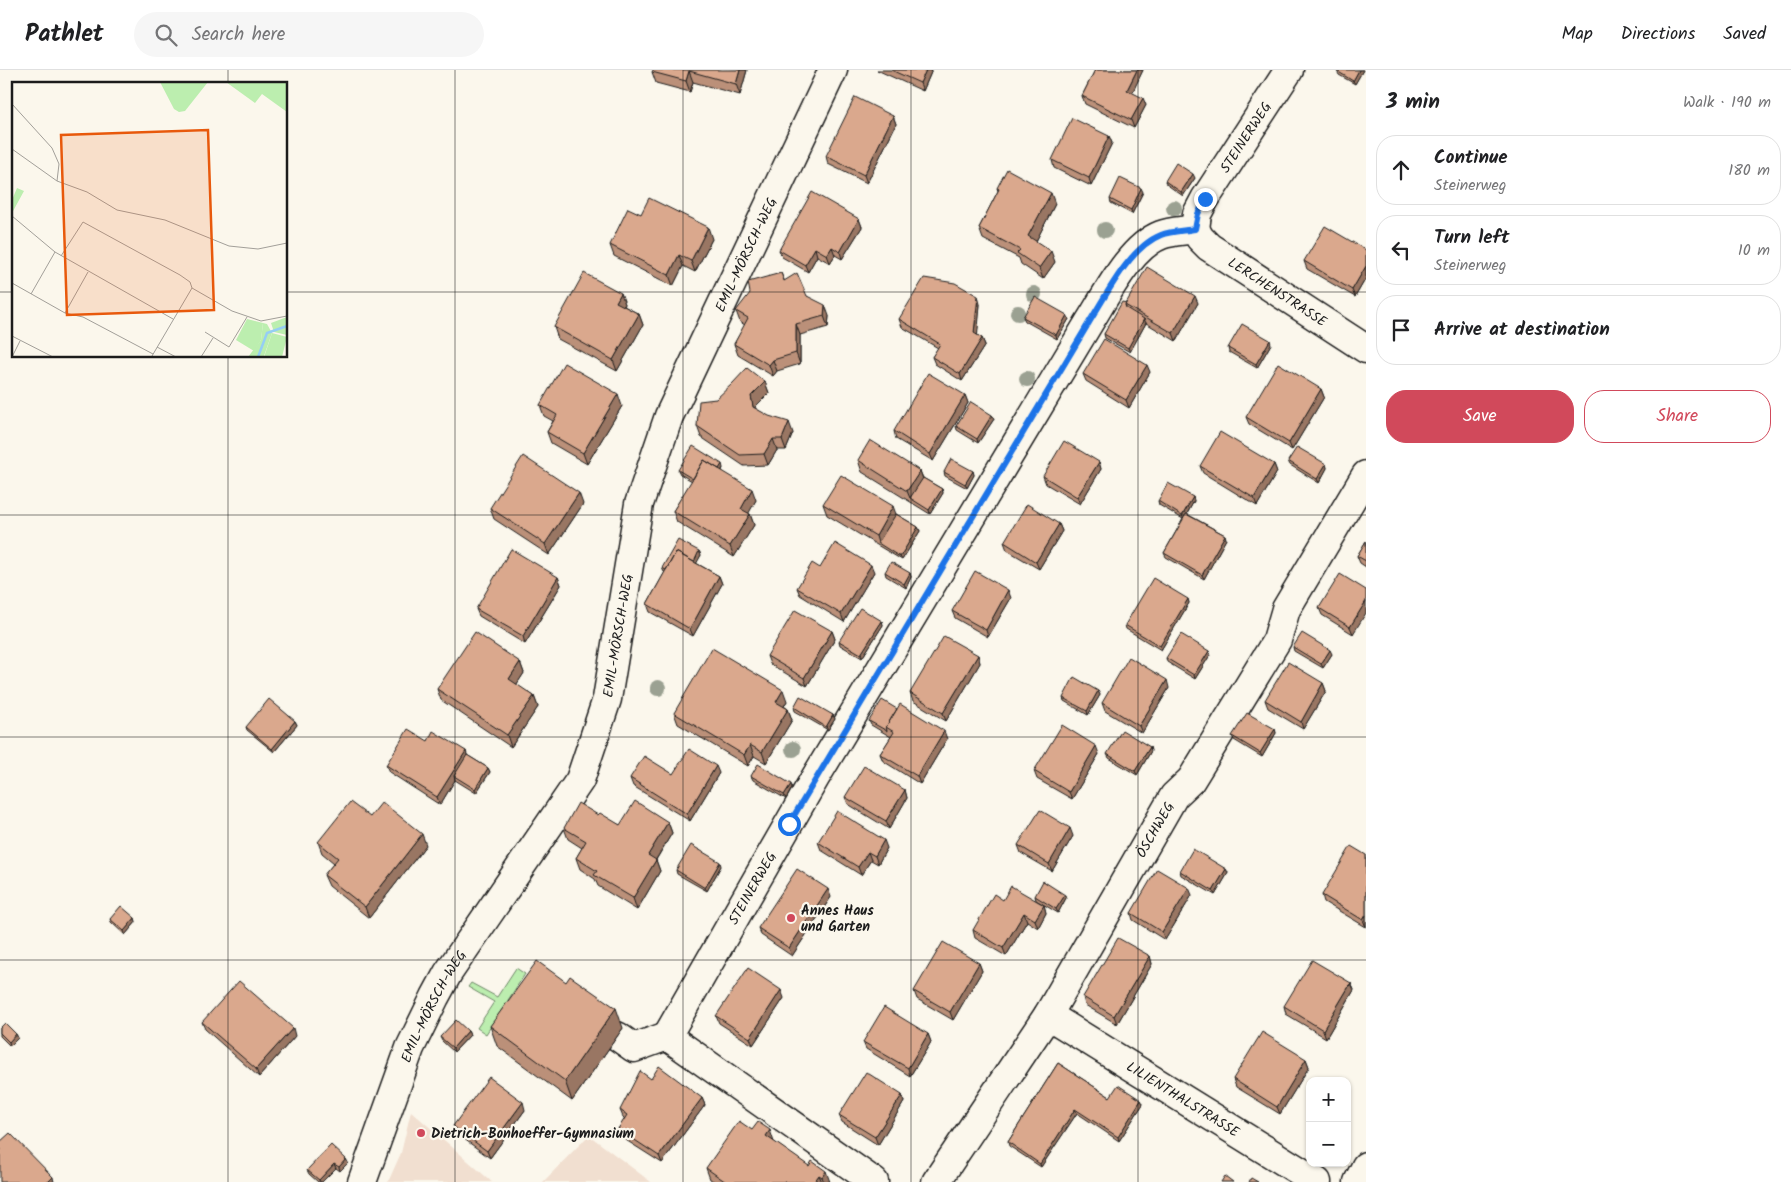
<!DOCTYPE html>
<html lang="en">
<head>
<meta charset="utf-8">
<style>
  :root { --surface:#fff; --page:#f6f6f6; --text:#202124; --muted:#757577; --line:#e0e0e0; --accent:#d1495b }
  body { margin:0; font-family:Kalam,sans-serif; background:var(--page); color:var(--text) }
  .controls { position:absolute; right:15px; bottom:15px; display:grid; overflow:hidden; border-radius:10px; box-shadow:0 1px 4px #0004 }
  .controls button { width:45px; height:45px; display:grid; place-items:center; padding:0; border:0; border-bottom:1px solid var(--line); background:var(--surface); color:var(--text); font:25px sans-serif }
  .stop { position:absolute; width:15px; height:15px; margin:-11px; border:4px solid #1a73e8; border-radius:50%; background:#fff }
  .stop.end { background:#1a73e8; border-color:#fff; box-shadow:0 1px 5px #0008 }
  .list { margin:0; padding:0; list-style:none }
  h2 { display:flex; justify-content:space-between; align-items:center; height:65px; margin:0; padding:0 20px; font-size:21px }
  h2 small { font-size:16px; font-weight:400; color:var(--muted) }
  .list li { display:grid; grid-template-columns:32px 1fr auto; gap:15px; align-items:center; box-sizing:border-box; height:70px; margin:0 10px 10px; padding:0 10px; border:1px solid var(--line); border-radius:20px }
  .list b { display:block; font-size:19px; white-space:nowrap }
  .list p { margin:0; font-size:16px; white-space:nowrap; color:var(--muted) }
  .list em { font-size:16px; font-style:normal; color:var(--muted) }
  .actions { display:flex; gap:10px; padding:15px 20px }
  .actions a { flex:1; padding:11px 0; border:1px solid var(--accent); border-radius:20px; text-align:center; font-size:18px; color:var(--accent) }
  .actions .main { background:var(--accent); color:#fff }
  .icon { flex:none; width:28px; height:28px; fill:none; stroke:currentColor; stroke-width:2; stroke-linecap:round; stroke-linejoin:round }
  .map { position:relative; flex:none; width:1366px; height:1112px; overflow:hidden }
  header { display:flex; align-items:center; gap:30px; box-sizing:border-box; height:70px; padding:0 25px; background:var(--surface); border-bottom:1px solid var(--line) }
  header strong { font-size:24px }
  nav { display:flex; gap:28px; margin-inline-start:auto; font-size:18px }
  .search { width:350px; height:45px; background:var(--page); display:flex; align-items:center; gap:12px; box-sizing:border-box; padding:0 18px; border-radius:28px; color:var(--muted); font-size:19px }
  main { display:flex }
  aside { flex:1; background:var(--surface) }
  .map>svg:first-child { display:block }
</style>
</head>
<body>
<header>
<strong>Pathlet</strong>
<div class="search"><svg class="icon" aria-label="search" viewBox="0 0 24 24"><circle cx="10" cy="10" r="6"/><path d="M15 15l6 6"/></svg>Search here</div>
<nav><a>Map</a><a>Directions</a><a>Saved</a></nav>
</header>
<main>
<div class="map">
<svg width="1366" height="1112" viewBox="0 0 1366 1112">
  <rect width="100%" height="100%" fill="#fbf7ec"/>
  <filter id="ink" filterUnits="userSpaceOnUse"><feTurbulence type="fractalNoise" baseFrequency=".02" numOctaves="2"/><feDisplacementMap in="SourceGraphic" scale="10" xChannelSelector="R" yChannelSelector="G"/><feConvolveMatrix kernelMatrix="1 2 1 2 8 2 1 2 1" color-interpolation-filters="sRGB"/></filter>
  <g filter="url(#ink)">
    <!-- built -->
    <path fill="#f1dfd0" d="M411,1041L492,1112H388L401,1083Z
      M586,1063L651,1112H543L586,1068Z"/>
    <!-- grass -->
    <path fill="#bceeaf" stroke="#6c8566" d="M516,898L525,904L486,964L477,958L494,932L468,917L471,913L497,927Z"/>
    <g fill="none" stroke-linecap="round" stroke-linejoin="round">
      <defs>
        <g id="minor">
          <path id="s1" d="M1195,159L1200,168L1209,177L1366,279"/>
          <path id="s2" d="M1195,159L1197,144L1205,129L1289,0"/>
          <path id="s3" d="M1048,945L1317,1112"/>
          <path d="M617,966L634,978L667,966"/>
          <path id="s4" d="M362,1112L410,978L435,927L448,903L580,710L607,629L639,434L669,346L833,0"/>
          <path id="s5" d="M874,1112L667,966L815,708L1090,251C1107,224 1130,177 1161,165C1171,161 1184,161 1195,159"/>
          <path id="s6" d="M936,1112L1048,945L1174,726L1191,710L1277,570L1286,539L1366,405"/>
          <path d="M1358,1112L1366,1096"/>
        </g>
      </defs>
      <!-- minor casing -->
      <use href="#minor" stroke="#1c1c1c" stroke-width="31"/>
      <!-- minor -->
      <use href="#minor" stroke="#fbf7ec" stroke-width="28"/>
    </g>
    <!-- trees -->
    <g fill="#9ba192">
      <circle cx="1174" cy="138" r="8"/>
      <circle cx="1105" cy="160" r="8"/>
      <circle cx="1034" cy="224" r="8"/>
      <circle cx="1018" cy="243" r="8"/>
      <circle cx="1027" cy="309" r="8"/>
      <circle cx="658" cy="618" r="8"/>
      <circle cx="793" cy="679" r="8"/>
    </g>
    <!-- wall -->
    <path fill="#bb9079" stroke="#1c1c1c" d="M747,0L740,25L693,12L690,22L656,13L652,2Z
      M877,0H932L923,21Z
      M1095,0H1143L1132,22L1146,35L1134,58L1085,34L1082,26Z
      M1363,0L1355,14L1339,5L1337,1Z
      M893,46L896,54L867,113L828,94L826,86Z
      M1109,66L1112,73L1091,116L1054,98L1052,90Z
      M1195,108L1183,126L1166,114L1165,111Z
      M997,118L1055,134L1036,171L1055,192L1043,209L1021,194L1019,188L983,169L979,158L998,121Z
      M1143,122L1132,144L1111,133L1110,129Z
      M641,144L712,169L695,202L683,196L673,216L614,186L610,175Z
      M859,149L862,157L842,189L835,185L830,193L817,186L808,202L782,187L779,180Z
      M1366,180V208L1355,227L1307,199L1304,191Z
      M781,203L784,210L807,226L829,246L828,257L800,265V294L777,301L773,306L738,285L734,274L745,255L740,252L736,241Z
      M621,223L625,234L624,236L639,244L643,255L617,301L558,269L554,257Z
      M1126,233H1198L1176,271L1146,253L1130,282L1105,268L1104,264Z
      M980,234L977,265L982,268L985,275L962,311L935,294L932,287L938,278L902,257L899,249Z
      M1067,245L1069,249L1057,269L1025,251L1023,247Z
      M1271,274L1257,298L1229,282L1228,278Z
      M1150,302L1129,338L1086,311L1083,304Z
      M765,312L769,323L755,337V338L793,363L786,380H777L768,395L744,396L701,367L697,356L716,329Z
      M1321,319L1324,327L1292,380L1249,354L1246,347Z
      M965,325L968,333L933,391L896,369L894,361Z
      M540,335L622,336L587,394L551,373L547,362L553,351L544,346Z
      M992,345L994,349L978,373L957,360L956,356Z
      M858,390L920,401L923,408L942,419L943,423L930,444L862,402Z
      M1288,391L1326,394L1327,398L1319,413L1290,395Z
      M1099,392L1101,399L1080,434L1046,414L1043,406Z
      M1274,394L1277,402L1257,436L1203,403L1200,396Z
      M723,398L722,401L756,430L748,443L750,444L754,455L734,487L677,452L673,441L692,411L680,404L678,400Z
      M973,401L974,405L967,418L945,406L944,402Z
      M1193,427L1194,431L1187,444L1225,465L1226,469L1204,509L1166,487L1164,483L1183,449L1159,435L1158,431Z
      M583,434L549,485L494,449L490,438Z
      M823,434L896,444L918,457L920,461L902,490L827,445Z
      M1059,454L1062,461L1039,499L1007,480L1004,472Z
      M1366,471V497L1360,493L1357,486Z
      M699,481L701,485L696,493L719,506L722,514L693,566L650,542L647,534L665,502H664L662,498Z
      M820,498L874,502L844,552L800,525L797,518Z
      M885,502L910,503L911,507L906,518L886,506Z
      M558,507L561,515L525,574L479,546L476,539Z
      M1366,520L1353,564L1322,545L1319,538Z
      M1011,528L988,567L955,548L952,541Z
      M1188,529L1189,533L1161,580L1126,559L1125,555Z
      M882,551L883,555L862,588L840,575L839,571Z
      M832,561L835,569L807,616L770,594L767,586Z
      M1293,577L1332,584L1323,598L1294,581Z
      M1209,581L1210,585L1195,609L1167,592L1166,588Z
      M978,585L980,593L946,651L913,631L910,623Z
      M520,592L524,603L516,615L534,626L538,637L511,677L441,630L437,619Z
      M1323,613L1326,621L1303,659L1268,638L1265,630Z
      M1169,618L1142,663L1105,641L1102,633Z
      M1098,621L1100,625L1088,645L1064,631L1063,628Z
      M787,631L784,636L788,639L792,650L766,693L754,686L748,696L678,654L674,643Z
      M794,637L833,645L835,649L828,660L795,641Z
      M295,651L297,655L274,682L247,660L246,657Z
      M869,651L947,669L920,714L883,691L880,684L891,667L871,655Z
      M1275,659L1276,663L1262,687L1234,670L1232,666Z
      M428,671L466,681L467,685L488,698L490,702L476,723L455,710L440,735L389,702L386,695Z
      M1150,677L1151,681L1137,705L1109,688L1107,684Z
      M1099,684L1072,729L1037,709L1034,701Z
      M719,703L690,751L633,716L630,708L673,704Z
      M751,706L792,718L786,729L753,710Z
      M905,720L907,728L889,759L848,734L845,727Z
      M598,745L620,755L668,752L672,763L656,790L660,801L637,840L598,816L595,809L580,799L576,788L582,778L568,769L564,758Z
      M370,747L426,775L369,848L329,816L324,805L334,793L322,783L318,772Z
      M1073,766L1052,801L1021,783L1018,775Z
      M818,772L887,778L878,794L871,790L861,805L821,780Z
      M1366,785V857L1324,832L1322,825Z
      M721,796L707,821L677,804L676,800Z
      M1226,799L1228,803L1215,825L1181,805L1180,801Z
      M1192,825L1165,870L1133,850L1131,843Z
      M1035,826L1066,828L1058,843L1036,830Z
      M831,827L792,886L761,865L758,858Z
      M1003,830L1044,835L1046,843L1038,858L1027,851L1006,886L975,868L973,860Z
      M135,848L136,852L125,865L111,852L110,849Z
      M1150,886L1152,894L1117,954L1085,935L1083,927Z
      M979,893L982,901L953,950L917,929L914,921Z
      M566,912L623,958L572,1031L497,976L490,956Z
      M1351,913L1354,920L1326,968L1286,944L1284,936Z
      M784,928L753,975L719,953L716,946Z
      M202,952L295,966L259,1007L205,959Z
      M0,958L16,964L18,968L10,976L0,966Z
      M468,961L470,965L454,982L442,971L440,967Z
      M928,964L931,972L910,1006L866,979L863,972Z
      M1306,989L1309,997L1280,1044L1236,1017L1233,1009Z
      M1058,993L1110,1027L1141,1030L1143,1034L1119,1071L1077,1043L1041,1097L1009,1076L1008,1072Z
      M651,1009L702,1028L705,1035L662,1093L621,1067L618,1059L625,1049L623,1047L620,1040Z
      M902,1025L904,1032L878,1075L842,1052L839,1045Z
      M525,1040L490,1088L456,1063L453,1056Z
      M752,1060L774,1072L830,1112H715L710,1109L706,1098Z
      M346,1089L348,1093L340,1101L336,1098L322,1112H318L309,1104L307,1100Z"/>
    <!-- shaded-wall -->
    <path fill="#997663" stroke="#1c1c1c" d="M740,0H747L740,25L736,14Z
      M926,0H932L923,21L920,13Z
      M1137,0H1143L1130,28L1127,20Z
      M1359,0H1363L1355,14L1353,11Z
      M689,1L693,12L690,22L686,11Z
      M1143,28L1146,35L1134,58L1131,50Z
      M893,46L896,54L867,113L864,105Z
      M1109,66L1112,73L1091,116L1089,108Z
      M1193,104L1195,108L1183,126L1181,122Z
      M1141,118L1143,122L1132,144L1131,140Z
      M1051,123L1055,134L1033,177L1028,166Z
      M859,149L862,157L842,189L840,182Z
      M708,157L712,169L695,202L691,191Z
      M832,177L835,185L830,193L827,185Z
      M815,178L817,186L808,202L805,195Z
      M1051,181L1055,192L1043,209L1039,198Z
      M679,185L683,196L673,216L669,205Z
      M1366,196V208L1355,227L1352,220Z
      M621,223L625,234L620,243L616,232Z
      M978,226L980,234L977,271L974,263Z
      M1195,226L1198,233L1176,271L1173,263Z
      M825,235L829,246L828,257L824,246Z
      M639,244L643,255L617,301L613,290Z
      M1067,245L1069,249L1057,269L1056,265Z
      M1144,249L1146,253L1130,282L1128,278Z
      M796,254L800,265V294L796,283Z
      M982,268L985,275L962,311L960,304Z
      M1270,270L1271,274L1257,298L1256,294Z
      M773,290L777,301L773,306L769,295Z
      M1147,295L1150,302L1129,338L1126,330Z
      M765,312L769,323L755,337L757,349L753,337L751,326Z
      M1321,319L1324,327L1292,380L1289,373Z
      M618,324L622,336L587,394L583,383Z
      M965,325L968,333L933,391L930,384Z
      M992,345L994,349L978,373L977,369Z
      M789,352L793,363L786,380L782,369Z
      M773,369L777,380L768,395L764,384Z
      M1099,392L1101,399L1080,434L1077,427Z
      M722,394L723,398L718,407L716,403Z
      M1274,394L1277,402L1257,436L1254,428Z
      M1326,394L1327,398L1319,413L1317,409Z
      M920,401L924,412L910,428L907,421Z
      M973,401L974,405L967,418L965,414Z
      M752,419L756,430L745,450L741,439Z
      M942,419L943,423L930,444L929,440Z
      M579,423L583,434L549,485L545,474Z
      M1193,427L1194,431L1184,449L1182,446Z
      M893,436L897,447L878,473L876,466Z
      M750,444L754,455L734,487L730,476Z
      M1059,454L1062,461L1039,499L1036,492Z
      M918,457L920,461L902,490L900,487Z
      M1225,465L1226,469L1204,509L1202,505Z
      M699,481L701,485L694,498L692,494Z
      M871,495L874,502L844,552L841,544Z
      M910,503L911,507L906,518L904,514Z
      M719,506L722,514L693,566L690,559Z
      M558,507L561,515L525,574L523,566Z
      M1008,520L1011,528L988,567L986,560Z
      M1188,529L1189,533L1161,580L1160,576Z
      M1366,531V543L1353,564L1350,557Z
      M882,551L883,555L862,588L861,584Z
      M832,561L835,569L807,616L804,608Z
      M1330,580L1332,584L1323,598L1321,594Z
      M1209,581L1210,585L1195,609L1194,605Z
      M978,585L980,593L946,651L943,643Z
      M520,592L524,603L513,620L509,609Z
      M1167,610L1169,618L1142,663L1139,656Z
      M1323,613L1326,621L1303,659L1301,652Z
      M783,620L787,631L780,643L776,632Z
      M1098,621L1100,625L1088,645L1087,641Z
      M534,626L538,637L511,677L507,665Z
      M788,639L792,650L766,693L762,682Z
      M833,645L835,649L828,660L826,657Z
      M295,651L297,655L274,682L272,679Z
      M1275,659L1276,663L1262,687L1260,683Z
      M944,661L947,669L920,714L917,706Z
      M750,675L754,686L748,696L744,685Z
      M1096,676L1099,684L1072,729L1069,722Z
      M1150,677L1151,681L1137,705L1135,701Z
      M466,681L468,689L454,706L455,710L440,735L437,727Z
      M716,696L719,703L690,751L687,744Z
      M488,698L490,702L476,723L475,719Z
      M791,714L792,718L786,729L784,725Z
      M905,720L907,728L889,759L886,751Z
      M668,752L672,763L652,796L648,785Z
      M1070,758L1073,766L1052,801L1049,794Z
      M422,764L426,775L369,848L365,837Z
      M884,770L887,778L878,794L875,786Z
      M868,782L871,790L861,805L858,797Z
      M656,790L660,801L637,840L633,828Z
      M720,792L721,796L707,821L705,818Z
      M1226,799L1228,803L1215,825L1213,821Z
      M1189,818L1192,825L1165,870L1162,862Z
      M828,819L831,827L792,886L789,878Z
      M1065,825L1066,828L1058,843L1056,839Z
      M1044,835L1046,843L1038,858L1035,850Z
      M1024,843L1027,851L1006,886L1003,878Z
      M1366,845V857L1363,850Z
      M135,848L136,852L125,865L124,861Z
      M1150,886L1152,894L1117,954L1114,946Z
      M979,893L982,901L953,950L950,942Z
      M1351,913L1354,920L1326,968L1323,960Z
      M781,920L784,928L753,975L750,968Z
      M616,938L623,958L572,1031L565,1011Z
      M293,958L295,966L259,1007L256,999Z
      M468,961L470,965L454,982L453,978Z
      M16,964L18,968L10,976L9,972Z
      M928,964L931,972L910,1006L908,998Z
      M1306,989L1309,997L1280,1044L1277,1037Z
      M902,1025L904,1032L878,1075L875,1067Z
      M702,1028L705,1035L662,1093L659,1086Z
      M1141,1030L1143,1034L1119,1071L1118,1067Z
      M523,1032L525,1040L490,1088L487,1081Z
      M1075,1039L1077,1043L1041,1097L1040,1094Z
      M770,1060L774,1072L770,1078L766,1066Z
      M346,1089L348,1093L340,1101L339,1097Z
      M334,1094L336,1098L322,1112H320L319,1110Z
      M826,1101L830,1112H824L822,1107Z
      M819,1105L822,1112H814Z
      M53,1107L54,1112H48Z"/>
    <!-- building -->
    <path fill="#daa88d" stroke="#1c1c1c" d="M653,0H740L736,14L689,1L686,11L652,2Z
      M891,0H926L920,13Z
      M1095,0H1137L1127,20L1143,28L1131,50L1082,26Z
      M1338,0H1359L1353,11L1337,1Z
      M855,27L893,46L864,105L826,86Z
      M1072,48L1109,66L1089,108L1052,90Z
      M1176,93L1193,104L1181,122L1165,111Z
      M1007,99L1051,123L1028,166L1051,181L1039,198L1017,183L1020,180L979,158L999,119L997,118Z
      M1120,108L1141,118L1131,140L1110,129Z
      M812,122L859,149L840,182L832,177L827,185L815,178L805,195L779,180Z
      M649,128L708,157L691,191L679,185L669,205L610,175L628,138L641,144Z
      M1325,156L1366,180V196L1352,220L1304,191Z
      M1147,197L1195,226L1173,263L1125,235Z
      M584,203L621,223L616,232L639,244L613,290L554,257Z
      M781,203L784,211L797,203L807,226L825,235L824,246L796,254V283L773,290L769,295L734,274L748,248L736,241L750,223L748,212Z
      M924,208L955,213L978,226L974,263L982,268L960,304L932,287L940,274L899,249Z
      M1035,227L1067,245L1056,265L1023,247Z
      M1122,232L1126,233L1125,235L1126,238L1144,249L1128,278L1104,264Z
      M1242,254L1270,270L1256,294L1228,278Z
      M1104,269L1147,295L1126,330L1083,304Z
      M564,293L618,324L583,383L547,362L557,345L540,335Z
      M1278,293L1321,319L1289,373L1246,347Z
      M747,298L765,312L751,326L753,337L769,346L789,352L782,369H773L764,384L740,385L697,356L699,331L716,329L732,314Z
      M928,303L965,325L930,384L894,361Z
      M971,332L992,345L977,369L956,356Z
      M1220,362L1274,394L1254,428L1200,396Z
      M870,370L920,401L907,421L858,390Z
      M1064,371L1099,392L1077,427L1043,406Z
      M693,376L722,394L719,399L704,390L693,409L678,400Z
      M1297,377L1326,394L1317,409L1288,391Z
      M523,386L579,423L545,474L490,438Z
      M951,389L973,401L965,414L944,402Z
      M704,390L752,419L741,439L750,444L730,476L673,441Z
      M841,405L893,436L876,466L823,434Z
      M923,408L942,419L929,440L910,428Z
      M1168,413L1193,427L1182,446L1158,431Z
      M1027,434L1059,454L1036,492L1004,472Z
      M896,444L918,457L900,487L878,473Z
      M1186,444L1225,465L1202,505L1164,483Z
      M678,470L699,481L694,492L676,482L666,500L662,498Z
      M1366,471V491L1357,486Z
      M835,473L871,495L841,544L797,518L812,493L820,498Z
      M511,479L558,507L523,566L476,539Z
      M676,482L719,506L690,559L647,534Z
      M891,492L910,503L904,514L885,502Z
      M975,501L1008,520L986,560L952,541Z
      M1340,504L1366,520V531L1350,557L1319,538Z
      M1153,508L1188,529L1160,576L1125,555Z
      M860,538L882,551L861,584L839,571Z
      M795,540L832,561L804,608L767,586Z
      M475,562L520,592L509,609L534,626L507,665L437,619Z
      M1302,563L1330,580L1321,594L1293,577Z
      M1181,564L1209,581L1194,605L1166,588Z
      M944,566L978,585L943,643L910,623Z
      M712,578L783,620L776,632L788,639L762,682L750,675L744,685L674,643Z
      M1129,587L1167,610L1139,656L1102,633Z
      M1288,592L1323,613L1301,652L1265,630Z
      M1074,607L1098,621L1087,641L1063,628Z
      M800,626L833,645L826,657L794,637Z
      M269,629L295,651L272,679L246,657Z
      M882,630L897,639L886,657L887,661L869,651Z
      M900,634L944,661L917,706L880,684L894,662L886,657Z
      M1247,643L1275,659L1260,683L1232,666Z
      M1062,655L1096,676L1069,722L1034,701Z
      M408,659L428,671L433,661L466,681L437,727L386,695Z
      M1122,660L1150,677L1135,701L1107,684Z
      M689,679L716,696L687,744L630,708L644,686L673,704Z
      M467,685L488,698L475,719L454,706Z
      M758,694L791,714L784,725L751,706Z
      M864,696L905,720L886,751L845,727Z
      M635,731L668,752L648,785L656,790L633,828L594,805L597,801L576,788L586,771L564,758L578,733L598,745L600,743L620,755Z
      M350,732L370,747L382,732L422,764L365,837L324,805L338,788L318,772Z
      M1040,740L1070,758L1049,794L1018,775Z
      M837,741L884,770L875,786L868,782L858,797L818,772Z
      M691,775L720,792L705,818L676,800Z
      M1351,776L1366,785V845L1363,850L1322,825Z
      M1193,779L1226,799L1213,821L1180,801Z
      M797,799L828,819L789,878L758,858Z
      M1157,799L1189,818L1162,862L1131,843Z
      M1043,811L1065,825L1056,839L1035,826Z
      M1011,816L1044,835L1035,850L1024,843L1003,878L973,860L994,824L1003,830Z
      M121,836L135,848L124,861L110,849Z
      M1118,868L1150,886L1114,946L1083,927Z
      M943,872L979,893L950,942L914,921Z
      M1312,890L1351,913L1323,960L1284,936Z
      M537,891L566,912L570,906L616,938L565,1011L490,956Z
      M748,898L781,920L750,968L716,946Z
      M239,911L293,958L256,999L202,952Z
      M884,937L928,964L908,998L863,972Z
      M456,950L468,961L453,978L440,967Z
      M5,953L16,964L9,972L0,963V958Z
      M1262,962L1306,989L1277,1037L1233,1009Z
      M1058,993L1110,1027L1118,1015L1141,1030L1118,1067L1075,1039L1040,1094L1008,1072Z
      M659,996L702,1028L659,1086L618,1059L627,1045L620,1040L640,1001L651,1009Z
      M866,1002L902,1025L875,1067L839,1045Z
      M489,1007L523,1032L487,1081L453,1056Z
      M739,1051L752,1060L758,1052L770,1060L766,1066L809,1096L812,1091L826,1101L822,1107L819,1105L814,1112H726L706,1098Z
      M10,1063L53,1107L48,1112H0V1072Z
      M331,1075L346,1089L339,1097L334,1094L319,1110L307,1100Z
      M1225,1106L1233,1112H1221Z
      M1251,1108L1258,1112H1249Z"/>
  </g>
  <g fill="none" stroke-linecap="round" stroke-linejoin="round" filter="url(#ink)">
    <!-- route -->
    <path stroke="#1a73e8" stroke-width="6" d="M789,754L1090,251C1107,224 1130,177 1161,165C1171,161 1184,161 1195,159L1198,144L1205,129"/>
  </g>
  <!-- grid -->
  <path fill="none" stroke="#1c1c1c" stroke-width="1" stroke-opacity="0.55" d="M228,0V14M455,0V1112M683,0V1112M911,0V1112M1138,0V1112M0,222H14M286,222H1366M228,286V1112M0,445H1366M0,667H1366M0,890H1366"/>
  <!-- markers -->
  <g fill="#d1495b" stroke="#fbf7ec" stroke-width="2">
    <circle cx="791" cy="848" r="5"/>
    <circle cx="421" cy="1063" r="5"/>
  </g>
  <g text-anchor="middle" stroke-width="4.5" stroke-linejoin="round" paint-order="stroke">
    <!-- street labels -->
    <g font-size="14" fill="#1c1c1c" stroke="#fbf7ec">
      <text dy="5" stroke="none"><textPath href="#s2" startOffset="106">STEINERWEG</textPath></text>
      <text dy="5" stroke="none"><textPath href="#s4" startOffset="1015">EMIL-MÖRSCH-WEG</textPath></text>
      <text dy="5" stroke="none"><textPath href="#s1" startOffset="105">LERCHENSTRASSE</textPath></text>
      <text dy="5" stroke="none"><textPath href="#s4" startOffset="610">EMIL-MÖRSCH-WEG</textPath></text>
      <text dy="5" stroke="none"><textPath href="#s6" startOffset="415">ÖSCHWEG</textPath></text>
      <text dy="5" stroke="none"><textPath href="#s5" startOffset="424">STEINERWEG</textPath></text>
      <text dy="5" stroke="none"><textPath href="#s4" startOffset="190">EMIL-MÖRSCH-WEG</textPath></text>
      <text dy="5" stroke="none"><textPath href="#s3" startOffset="159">LILIENTHALSTRASSE</textPath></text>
    </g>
    <!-- poi labels -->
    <g font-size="14" font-weight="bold" fill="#1c1c1c" stroke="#fbf7ec" text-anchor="start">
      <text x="801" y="845">Annes Haus<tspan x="801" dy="16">und Garten</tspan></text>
      <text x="431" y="1068">Dietrich-Bonhoeffer-Gymnasium</text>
    </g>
  </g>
  <!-- overview -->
  <g transform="translate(12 12)">
    <rect width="275" height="275" fill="#fbf7ec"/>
    <path d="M214,0H275V30L250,12L243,21ZM5,106L12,109L0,131V118ZM275,235V253L262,250L259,241ZM235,237L251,241L249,258L242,269L224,258ZM260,251L275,255L270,275H252Z" fill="#bceeaf"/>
    <path d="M148,0H196L173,29L167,30L162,27ZM251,241L255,242L260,251L252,274L236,275L249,258Z" fill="#bceeaf"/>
    <path fill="none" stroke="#95cef4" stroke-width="2.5" d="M246,275L255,251L275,244"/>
    <path fill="none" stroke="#a29f99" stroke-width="1" d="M0,22L40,66L47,82L45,99M0,67L45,99L75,110L105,128L153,138L217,164L246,167L275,161M0,134L43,170L161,237M49,174L71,140L168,193L178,200L180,206L220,229L249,239L275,234M0,201L53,231L71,235L141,272M19,212L43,170M53,231L76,190M193,250L217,265L235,235M0,254L41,275M145,265L164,275M140,274L180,206M0,275L8,259M189,275L201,256"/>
    <path fill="#e8590c" fill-opacity="0.15" stroke="#e8590c" stroke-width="2.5" d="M196,48L202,228L55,233L49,53Z"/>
    <rect width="275" height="275" fill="none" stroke="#1c1c1c" stroke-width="2.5"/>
  </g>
</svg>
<div class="controls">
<button>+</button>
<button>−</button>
</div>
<div class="stop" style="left:789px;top:754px"></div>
<div class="stop end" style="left:1205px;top:129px"></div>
</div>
<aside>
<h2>3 min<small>Walk · 190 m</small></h2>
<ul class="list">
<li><svg class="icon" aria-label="ahead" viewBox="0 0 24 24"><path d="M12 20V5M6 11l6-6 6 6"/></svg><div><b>Continue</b><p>Steinerweg</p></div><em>180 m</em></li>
<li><svg class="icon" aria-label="left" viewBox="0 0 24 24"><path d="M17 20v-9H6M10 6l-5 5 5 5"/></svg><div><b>Turn left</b><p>Steinerweg</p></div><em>10 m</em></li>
<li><svg class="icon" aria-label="arrive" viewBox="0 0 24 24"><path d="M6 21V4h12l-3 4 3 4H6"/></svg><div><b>Arrive at destination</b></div></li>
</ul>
<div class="actions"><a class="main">Save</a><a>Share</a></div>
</aside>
</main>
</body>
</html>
